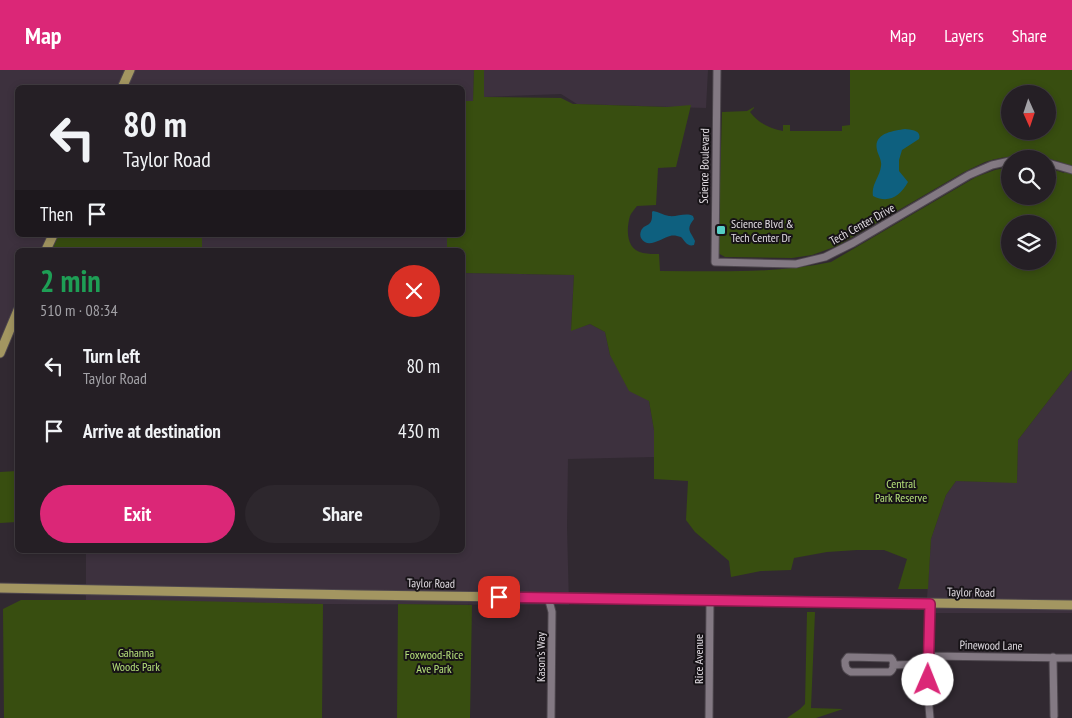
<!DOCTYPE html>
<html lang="en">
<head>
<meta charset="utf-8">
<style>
  :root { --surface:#251f25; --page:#2d272d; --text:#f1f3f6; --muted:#a3a2a7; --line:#423d42; --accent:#db2777 }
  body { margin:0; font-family:"PT Sans Narrow",sans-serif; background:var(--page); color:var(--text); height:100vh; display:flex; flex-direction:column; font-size:19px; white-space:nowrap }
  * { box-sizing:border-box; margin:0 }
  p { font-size:16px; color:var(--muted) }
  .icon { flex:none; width:28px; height:28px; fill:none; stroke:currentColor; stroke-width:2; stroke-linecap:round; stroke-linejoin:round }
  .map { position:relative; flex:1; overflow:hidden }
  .drawer { position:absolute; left:15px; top:178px; width:450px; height:305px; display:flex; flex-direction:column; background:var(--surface); border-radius:8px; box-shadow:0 2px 8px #0003,0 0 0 1px var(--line) }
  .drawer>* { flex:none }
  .guide { position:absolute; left:15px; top:15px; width:450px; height:152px; border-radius:8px; box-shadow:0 2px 8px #0003,0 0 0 1px var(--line); background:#251f25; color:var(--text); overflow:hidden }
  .needle { width:32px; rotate:177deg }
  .buttons { position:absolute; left:1001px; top:15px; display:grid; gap:10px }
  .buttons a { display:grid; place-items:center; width:55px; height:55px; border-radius:50%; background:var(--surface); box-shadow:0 2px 8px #0003,0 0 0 1px var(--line); font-size:25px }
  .pin { position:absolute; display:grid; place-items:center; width:42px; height:42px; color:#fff; margin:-21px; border-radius:10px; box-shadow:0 2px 8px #0006 }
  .me { position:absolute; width:55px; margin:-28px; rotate:1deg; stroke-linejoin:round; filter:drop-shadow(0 0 4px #0008) }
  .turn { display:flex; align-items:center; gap:18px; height:105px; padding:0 25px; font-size:22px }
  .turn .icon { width:65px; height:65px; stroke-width:2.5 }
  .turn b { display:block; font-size:35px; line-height:42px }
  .then { display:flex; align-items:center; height:48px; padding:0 25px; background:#0003; gap:10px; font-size:19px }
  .round { display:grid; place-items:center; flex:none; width:52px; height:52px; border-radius:26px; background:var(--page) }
  .overview { display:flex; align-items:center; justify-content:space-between; height:85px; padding:0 25px }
  h1 { font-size:30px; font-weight:700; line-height:38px; color:#1e9e55 }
  .primary-button { display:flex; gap:10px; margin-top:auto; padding:10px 25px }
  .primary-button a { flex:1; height:58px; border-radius:30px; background:var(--accent); color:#fff; font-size:20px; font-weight:700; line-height:58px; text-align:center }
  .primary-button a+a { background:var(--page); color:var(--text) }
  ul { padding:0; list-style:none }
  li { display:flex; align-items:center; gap:15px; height:65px; padding:0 25px }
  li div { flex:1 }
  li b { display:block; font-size:19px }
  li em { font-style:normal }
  header { display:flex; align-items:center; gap:30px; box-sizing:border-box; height:70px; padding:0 25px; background:var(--accent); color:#fff }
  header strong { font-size:24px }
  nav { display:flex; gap:28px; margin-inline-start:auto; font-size:18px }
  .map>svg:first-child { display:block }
  .built { fill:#3d313e }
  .green { fill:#384e10; fill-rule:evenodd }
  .water { fill:#0e607f }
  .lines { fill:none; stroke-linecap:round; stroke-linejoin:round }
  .minor-casing { stroke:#4d464d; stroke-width:9 }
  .major-casing { stroke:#4d464d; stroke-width:11 }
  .minor { stroke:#837983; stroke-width:7 }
  .major { stroke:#a39661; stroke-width:9 }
  .route-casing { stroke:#8e194d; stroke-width:12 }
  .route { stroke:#db2777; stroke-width:9 }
  .poi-dot { fill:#55cec5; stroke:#171317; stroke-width:2 }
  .labels { text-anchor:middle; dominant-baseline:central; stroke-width:4; stroke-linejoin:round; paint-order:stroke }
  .street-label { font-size:12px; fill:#e0dbe1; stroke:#171317 }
  .poi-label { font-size:12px; fill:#e0dbe1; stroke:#171317; text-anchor:start }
  .park-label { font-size:12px; fill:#b5e07a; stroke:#171317 }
</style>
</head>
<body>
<header>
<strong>Map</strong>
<nav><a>Map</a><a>Layers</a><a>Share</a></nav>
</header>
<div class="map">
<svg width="1072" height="648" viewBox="0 0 1072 648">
  <rect width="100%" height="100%" fill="#312931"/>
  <path class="built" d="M0,0H474L473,31H463L462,18H18V165H49L42,180H18L17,231L5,258L0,273Z
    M484,0H708L706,38L577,34L561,24L484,27Z
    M202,165H447V180L202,179Z
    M463,203L574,205L571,260L590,254L605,262L610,285L649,331L654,360V387L568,389L567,457L569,535L323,534L86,530V480H462Z
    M1072,300V543H926L931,469L946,425L956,411L1017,412L1018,370Z"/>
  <path class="green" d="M474,0H484V27L561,28L573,34H577L667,37L691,35L676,97L658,98L656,135L637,136C634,140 631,143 630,146C626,160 626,180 643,183C648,184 654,184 659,184L660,201C717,201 775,204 831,192L976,107L995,100L1010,97V126H1048V98L1064,103L1069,95C1041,84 1014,83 985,92C978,95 971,99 964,102L837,176L812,185L792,188L725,187L718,183L722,42L747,41L754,37V38L750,42C758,53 769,58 783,61V55H790V61H842V56L850,55V0H1072V300L1018,370L1017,413L956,411L946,425L931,469L928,519H898L907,489L884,480H857L827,482L794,488L791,500L761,501L731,507L729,491L695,462L686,450L688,411L654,409V360L649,331L629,321L610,285L605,262L590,254L571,261L574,205L463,203L462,180H447V165H462L463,31H473ZM1010,24H1048V61H1010ZM1010,154H1048V191H1010Z
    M58,165H202V179L293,180H51Z
    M17,401V452L0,453V402Z
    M21,530H151L323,534L322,648H4L3,539Z
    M398,534L472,535L470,648H397Z
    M807,542H815L811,638L843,639L816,648H787L800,639L805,634Z"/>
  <path class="water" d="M905,59C911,60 922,60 919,69L902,80L899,90V101L908,112C900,126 889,134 873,126C871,114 880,107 881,96C882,90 878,85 877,80C873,63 893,61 905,59Z
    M653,141C659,142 663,145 669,146C677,147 686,142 693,146L694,149C685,160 691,162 695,171L694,175C687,177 685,171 681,167C677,166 674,165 670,166C661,168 648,180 641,168C640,166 640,163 641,161C645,152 653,159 652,142Z"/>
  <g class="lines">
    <g class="minor-casing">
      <path id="minor" d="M717,0L715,192L796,194L825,187L853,173L969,105L992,95L1010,91
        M1048,93L1072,100
        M548,527L552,542L551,648
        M929,586L1072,588
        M848,587L891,588C895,592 894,599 890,602H851C846,600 845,597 845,591Z
        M1053,587L1054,646
        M893,595L929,594
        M709,648L710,530
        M930,648L928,625L930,534"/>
    </g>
    <g class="major-casing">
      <path id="major" d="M122,18L130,0
        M46,180L53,165
        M0,283L18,240
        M0,518L359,525L1072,535"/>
    </g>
    <use href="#minor" class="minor"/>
    <use href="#major" class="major"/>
  </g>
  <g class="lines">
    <g class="route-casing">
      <path id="route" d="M499,527L930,534L928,610"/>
    </g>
    <use href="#route" class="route"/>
  </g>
  <rect class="poi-dot" x="716" y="155" width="10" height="10" rx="2.5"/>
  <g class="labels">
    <g class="street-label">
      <text transform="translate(704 96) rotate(-89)">Science Boulevard</text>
      <text transform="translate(862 154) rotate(-29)">Tech Center Drive</text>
      <text transform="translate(431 513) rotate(1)">Taylor Road</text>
      <text transform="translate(971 522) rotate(1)">Taylor Road</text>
      <text transform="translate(991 575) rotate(1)">Pinewood Lane</text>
      <text transform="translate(540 587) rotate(-90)">Kason's Way</text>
      <text transform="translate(698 589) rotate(-90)">Rice Avenue</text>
    </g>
    <g class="poi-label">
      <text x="731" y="153">Science Blvd &amp;<tspan x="731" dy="14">Tech Center Dr</tspan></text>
    </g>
    <g class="park-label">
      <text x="901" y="413">Central<tspan x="901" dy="14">Park Reserve</tspan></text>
      <text x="136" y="582">Gahanna<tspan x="136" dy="14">Woods Park</tspan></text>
      <text x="434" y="584">Foxwood-Rice<tspan x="434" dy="14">Ave Park</tspan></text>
    </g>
  </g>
</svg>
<div class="buttons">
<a><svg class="needle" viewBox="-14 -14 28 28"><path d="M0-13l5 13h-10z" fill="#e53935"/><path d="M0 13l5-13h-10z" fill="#a3a2a7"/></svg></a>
<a><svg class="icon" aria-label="search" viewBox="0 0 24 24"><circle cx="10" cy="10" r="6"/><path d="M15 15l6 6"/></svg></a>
<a><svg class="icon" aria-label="layers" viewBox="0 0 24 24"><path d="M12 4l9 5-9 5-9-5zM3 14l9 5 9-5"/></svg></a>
</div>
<div class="pin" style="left:499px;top:527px;background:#d93025"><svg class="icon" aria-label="arrive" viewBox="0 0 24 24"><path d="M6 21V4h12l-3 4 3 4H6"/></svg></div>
<svg class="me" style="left:928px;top:610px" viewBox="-20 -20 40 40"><circle r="19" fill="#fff"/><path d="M0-13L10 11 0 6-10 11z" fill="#db2777"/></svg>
<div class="guide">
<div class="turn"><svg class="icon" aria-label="left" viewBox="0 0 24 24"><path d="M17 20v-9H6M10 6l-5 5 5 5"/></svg><div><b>80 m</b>Taylor Road</div></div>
<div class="then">Then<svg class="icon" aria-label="arrive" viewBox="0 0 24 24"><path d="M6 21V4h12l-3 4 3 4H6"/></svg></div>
</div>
<section class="drawer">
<div class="overview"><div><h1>2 min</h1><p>510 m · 08:34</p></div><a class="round" style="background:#d93025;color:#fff"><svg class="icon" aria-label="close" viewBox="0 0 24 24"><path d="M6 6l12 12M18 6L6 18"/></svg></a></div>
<ul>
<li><svg class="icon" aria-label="left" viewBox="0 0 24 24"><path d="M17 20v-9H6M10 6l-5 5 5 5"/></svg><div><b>Turn left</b><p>Taylor Road</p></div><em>80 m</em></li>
<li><svg class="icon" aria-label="arrive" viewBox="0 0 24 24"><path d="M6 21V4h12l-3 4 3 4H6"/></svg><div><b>Arrive at destination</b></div><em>430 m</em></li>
</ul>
<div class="primary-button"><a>Exit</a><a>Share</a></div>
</section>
</div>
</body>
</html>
